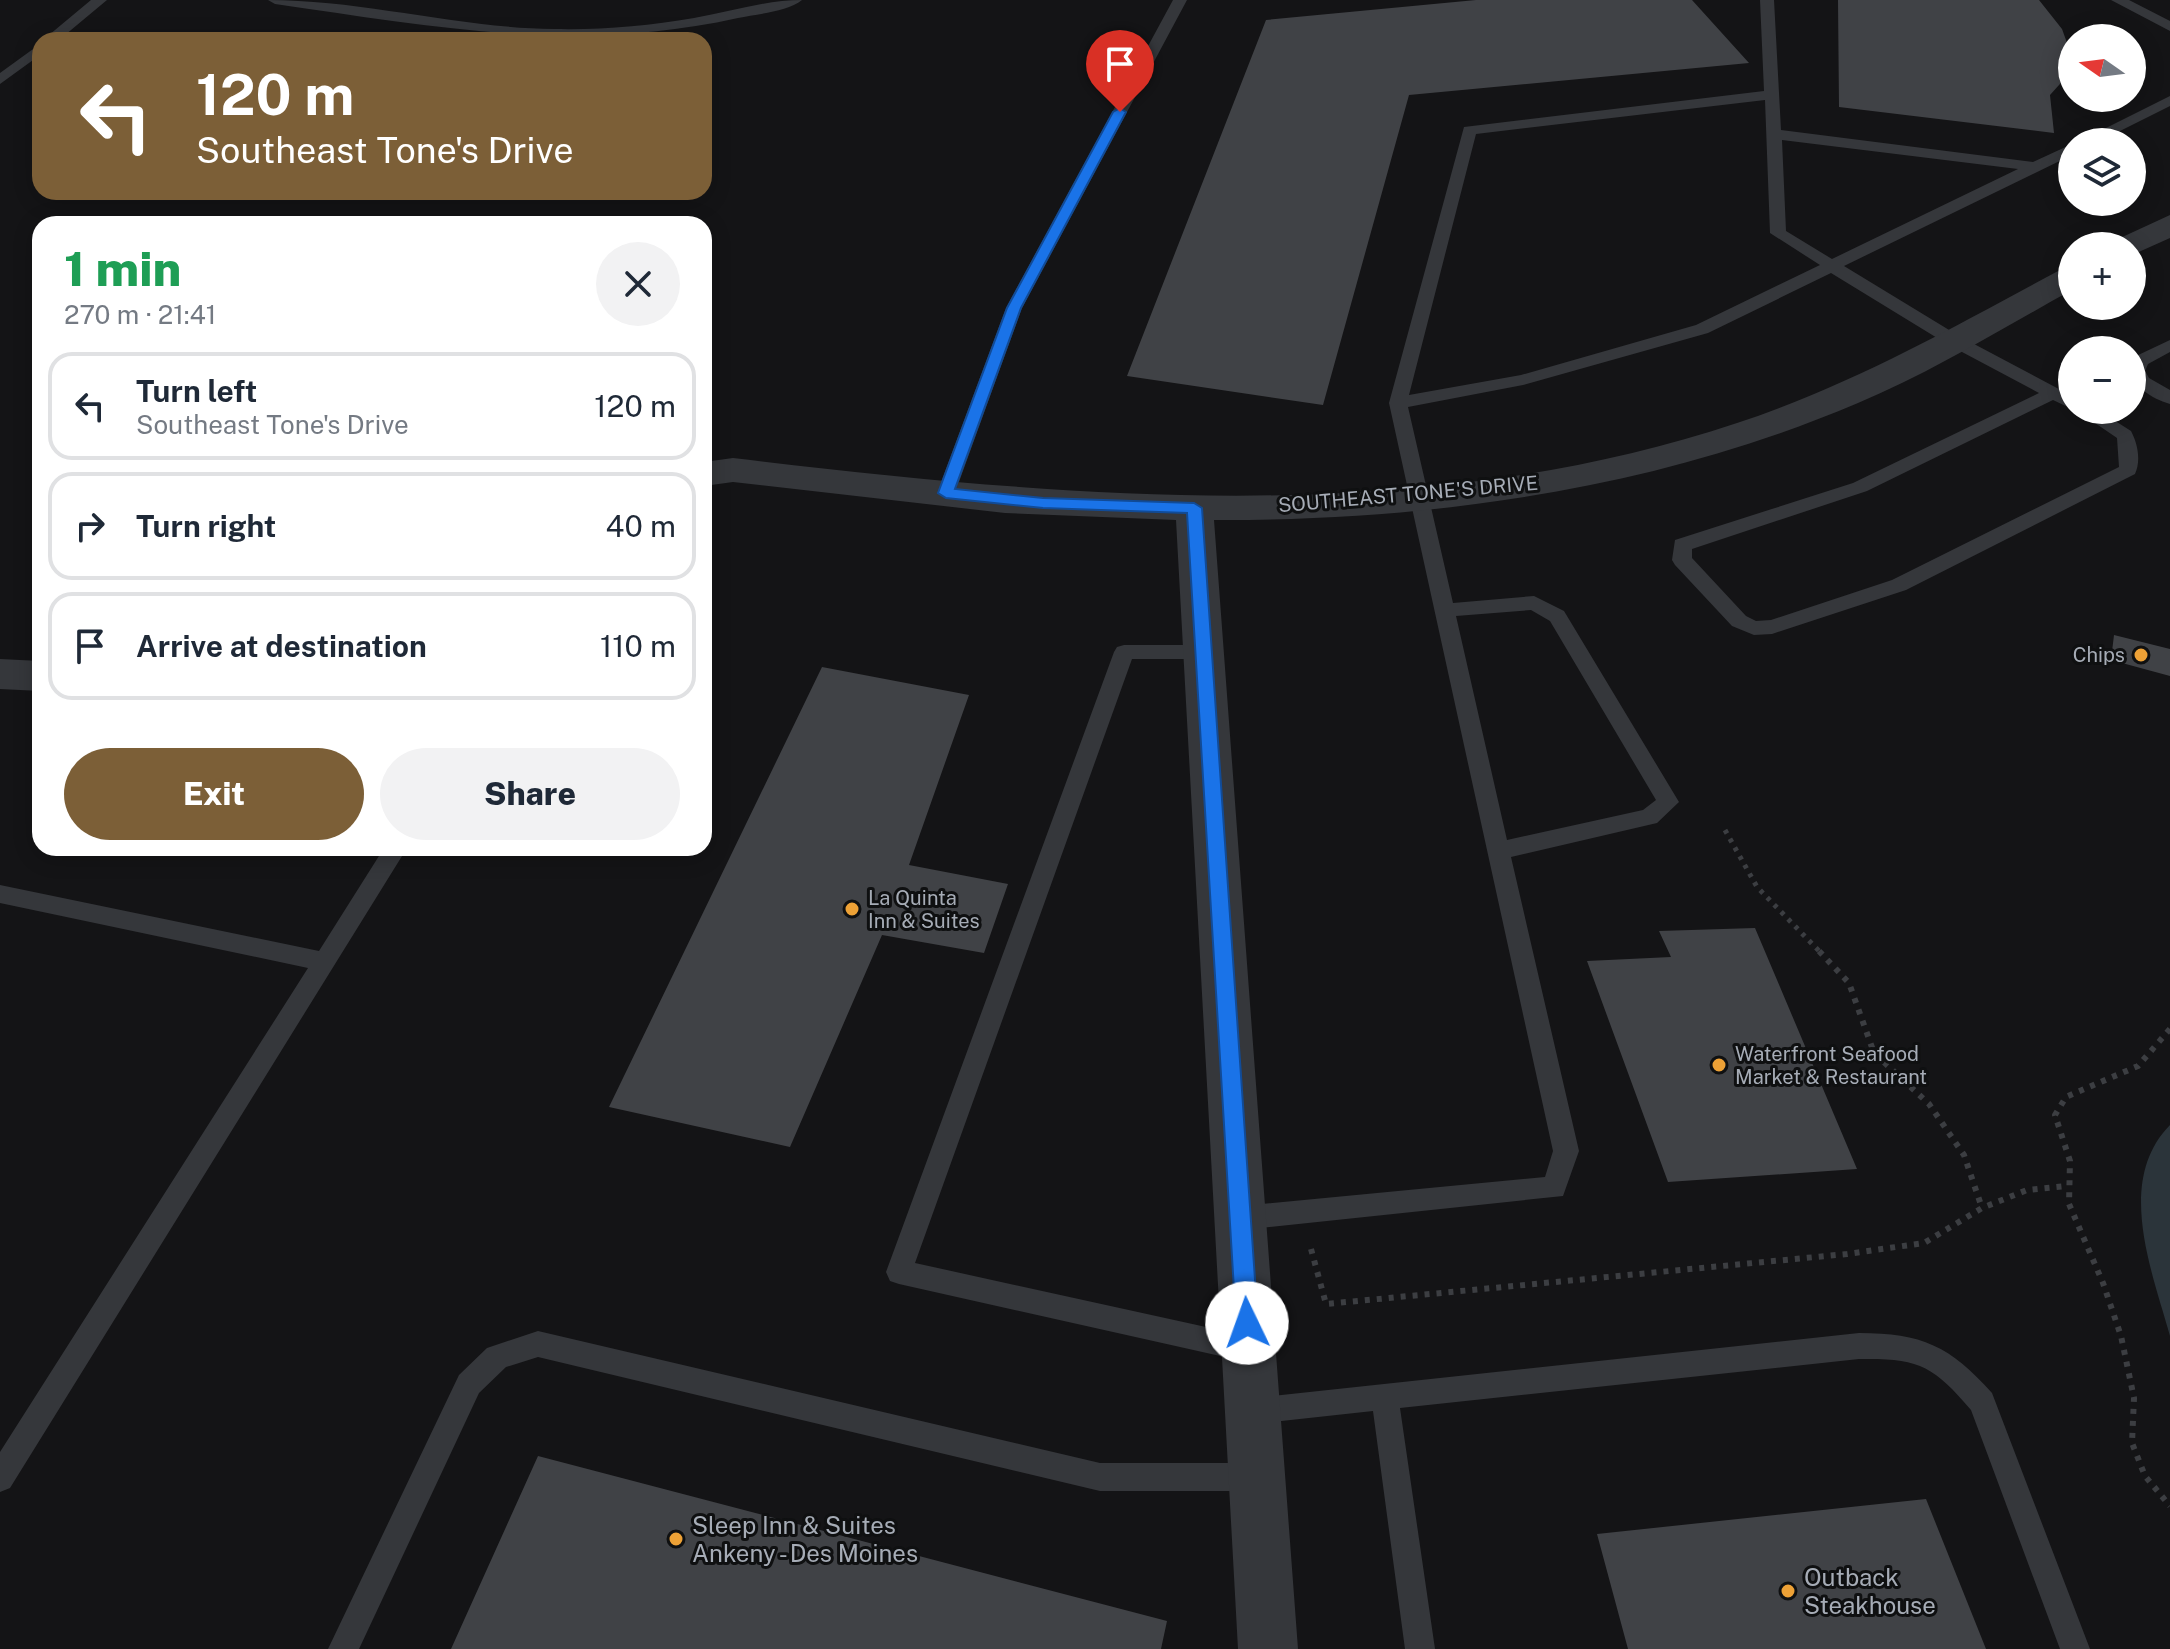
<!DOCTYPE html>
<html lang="en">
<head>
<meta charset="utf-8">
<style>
  :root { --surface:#fff; --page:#f2f2f3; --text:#1f2937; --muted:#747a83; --line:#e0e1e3; --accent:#7c5f37 }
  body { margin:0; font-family:"Public Sans",sans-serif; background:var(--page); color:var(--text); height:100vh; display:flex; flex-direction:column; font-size:30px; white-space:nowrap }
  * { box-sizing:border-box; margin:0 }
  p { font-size:26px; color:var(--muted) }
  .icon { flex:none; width:44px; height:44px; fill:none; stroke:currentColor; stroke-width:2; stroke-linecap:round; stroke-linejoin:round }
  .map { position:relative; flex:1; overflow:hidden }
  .details { position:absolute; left:32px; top:216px; width:680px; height:640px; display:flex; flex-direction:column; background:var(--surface); border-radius:24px; box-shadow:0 4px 20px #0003 }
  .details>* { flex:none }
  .top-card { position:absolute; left:32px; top:32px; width:680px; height:168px; border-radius:24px; box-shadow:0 4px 20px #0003; background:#7c5f37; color:#fff; overflow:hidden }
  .needle { width:52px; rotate:284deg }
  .fabs { position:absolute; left:2058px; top:24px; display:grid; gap:16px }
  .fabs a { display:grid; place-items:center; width:88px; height:88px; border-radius:50%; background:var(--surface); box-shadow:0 4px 20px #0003; font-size:40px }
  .pin { position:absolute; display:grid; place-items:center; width:68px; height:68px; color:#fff; margin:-82px -34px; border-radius:50% 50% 50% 0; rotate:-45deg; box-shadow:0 0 8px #0007 }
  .pin .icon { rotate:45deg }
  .me { position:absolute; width:88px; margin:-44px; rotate:357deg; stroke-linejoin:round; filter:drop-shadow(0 0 6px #0008) }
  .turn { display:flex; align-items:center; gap:28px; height:168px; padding:0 32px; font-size:36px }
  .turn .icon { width:104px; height:104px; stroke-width:2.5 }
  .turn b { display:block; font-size:56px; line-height:68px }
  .round { display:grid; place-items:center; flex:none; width:84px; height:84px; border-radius:42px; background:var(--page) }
  .overview { display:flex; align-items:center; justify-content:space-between; height:136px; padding:0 32px }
  h1 { font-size:48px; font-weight:800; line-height:60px; color:#1e9e55 }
  .primary-button { display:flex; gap:16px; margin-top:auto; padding:16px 32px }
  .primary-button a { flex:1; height:92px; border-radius:48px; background:var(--accent); color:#fff; font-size:32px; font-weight:800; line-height:92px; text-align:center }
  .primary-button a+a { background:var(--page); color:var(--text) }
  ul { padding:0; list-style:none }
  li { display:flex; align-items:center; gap:24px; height:108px; margin:0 16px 12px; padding:0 16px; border:4px solid var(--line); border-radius:24px }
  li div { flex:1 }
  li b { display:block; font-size:30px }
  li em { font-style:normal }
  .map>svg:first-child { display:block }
  .water { fill:#2b343a }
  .building { fill:#404246 }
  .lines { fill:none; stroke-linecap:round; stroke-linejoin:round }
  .path-far1 { stroke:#3c3e42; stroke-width:5; stroke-dasharray:4 6; stroke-linecap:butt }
  .path { stroke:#3c3e42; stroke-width:6; stroke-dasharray:5 7; stroke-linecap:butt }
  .service { fill:#35373b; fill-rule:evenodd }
  .minor { fill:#35373b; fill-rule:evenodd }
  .route { fill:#1a73e8; stroke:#114b97; stroke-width:2 }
  .poi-dot { fill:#eda136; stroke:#0f1011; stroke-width:3 }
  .labels { text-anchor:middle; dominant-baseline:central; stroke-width:6; stroke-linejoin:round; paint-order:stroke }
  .street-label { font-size:20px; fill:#a6acb6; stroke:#0f1011 }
  .poi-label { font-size:20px; fill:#a6acb6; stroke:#0f1011; text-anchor:start }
  .near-poi-label { font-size:24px; fill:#a6acb6; stroke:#0f1011; text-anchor:start }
</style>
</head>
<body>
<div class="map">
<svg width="2170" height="1649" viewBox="0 0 2170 1649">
  <rect width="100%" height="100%" fill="#141416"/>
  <path class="water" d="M2170,1125V1336C2152,1271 2115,1181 2170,1125Z"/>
  <path class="building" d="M1476,0H1692L1749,63L1409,95L1323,405L1127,376L1266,20Z
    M1838,0H2039L2062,29L2070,51L2068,75L2050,95L2054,133L1839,107Z
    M2114,635L2170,649V676L2111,660Z
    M822,667L969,695L909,865L1008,884L984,953L882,935L790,1147L609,1107Z
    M1755,928L1857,1169L1668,1182L1587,961L1671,957L1659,931Z
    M538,1456L1167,1621L1161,1649H451Z
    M1926,1499L1986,1649H1628L1597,1534Z"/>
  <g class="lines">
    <path class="path-far1" d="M1725,830L1757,887L1821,953"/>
    <path class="path" d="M1819,951L1849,983L1874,1053L1929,1104L1964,1155L1982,1208
      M2170,1029L2138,1066L2066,1097L2055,1115L2070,1161L2069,1204L2103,1283L2121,1336L2134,1398L2132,1443L2145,1476L2170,1506
      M1311,1249L1326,1304L1847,1254L1924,1243L1982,1208L2027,1190L2067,1186"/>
    <path class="service" d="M91,0H107L59,40H43Z
      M268,0C364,0 458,28 554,29C601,30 648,26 694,18C730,12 765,0 802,0C787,12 757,14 738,18C576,54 436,27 275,4Z
      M1173,0H1187L1022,308L955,493L953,497H939L937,493L1006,308Z
      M1760,0H1774L1781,130L2033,162L2072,144V155L1844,266L1959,336L2072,396V409L2053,400L1867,491L1692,549V558L1746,616L1756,621L1771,620L1892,580L2119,467L2117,438L2076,410H2098L2131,431C2138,444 2141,461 2135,474L1906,590L1772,634L1754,635L1732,626L1675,565L1672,560L1675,540L1853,483L2039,393L1947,344L1831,273L1708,333L1523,385L1408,407L1453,603L1534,596L1564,611L1679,802L1657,823L1511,857L1579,1151L1563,1196L1241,1230L1232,1226L1228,1218L1232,1210L1241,1206L1545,1177L1553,1151L1389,403L1464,127L1764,91ZM1765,100L1770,233L1820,265L1696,325L1521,375L1409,395L1476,134ZM1782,140L2018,169L1832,259L1786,231ZM1531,610L1550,621L1656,800L1643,810L1507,840L1456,616Z
      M2111,0H2129L2170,21V31Z
      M40,44V55L0,84V73Z
      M2170,96V106L2098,142H2078Z
      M2170,340V352L2148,364L2145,371L2149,378L2170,390V404C2147,397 2126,382 2134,357Z
      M1124,645H1204L1211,647L1214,652L1211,657L1204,659H1132L915,1263L1247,1336L1257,1340L1261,1349L1257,1358L1247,1362L899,1284L890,1281L886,1272L1114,652L1117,647Z
      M384,848H407L10,1488L0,1492V1452L308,968L0,903V885L319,951Z
      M538,1331L1100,1463H1257L1267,1467L1271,1477L1267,1487L1257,1491H1100L538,1357L506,1367L479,1393L359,1649H328L459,1375L487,1348Z
      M1859,1333C1922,1333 1950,1346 1992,1393L2090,1649H2060L1971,1410C1933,1365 1918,1358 1859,1359L1400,1408L1435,1649H1405L1373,1411L1253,1424L1243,1421L1239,1411L1243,1401L1253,1398Z"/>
    <path class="minor" d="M2170,215V238L2132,255V246H2114L2118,239Z
      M2072,267V290C2001,329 1932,372 1858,403C1656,489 1432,521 1214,520L1298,1649H1238L1176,520L1005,513L733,482L704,486V462L733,458C1064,497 1414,531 1737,423C1852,385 1954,327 2060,270Z
      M0,659L40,661V691L0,689Z"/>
  </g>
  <path class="route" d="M1120,108L1126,112L1021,308L955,489L1043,498L1194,503L1202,508L1258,1323L1255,1330L1247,1333L1239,1330L1236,1323L1187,513L1043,508L946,498L938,493L1007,308L1113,112Z"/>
  <g class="poi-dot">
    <circle cx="2141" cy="655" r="8"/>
    <circle cx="852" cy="909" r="8"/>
    <circle cx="1719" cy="1065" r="8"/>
    <circle cx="676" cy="1539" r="8"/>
    <circle cx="1788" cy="1591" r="8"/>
  </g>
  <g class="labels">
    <g class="street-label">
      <text transform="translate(1408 494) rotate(-5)">SOUTHEAST TONE'S DRIVE</text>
    </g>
    <g class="poi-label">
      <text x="2125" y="655" text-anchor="end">Chips</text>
      <text x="868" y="898">La Quinta<tspan x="868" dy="23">Inn &amp; Suites</tspan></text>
      <text x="1735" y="1054">Waterfront Seafood<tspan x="1735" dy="23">Market &amp; Restaurant</tspan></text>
    </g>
    <g class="near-poi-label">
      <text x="692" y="1525">Sleep Inn &amp; Suites<tspan x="692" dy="28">Ankeny - Des Moines</tspan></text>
      <text x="1804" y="1577">Outback<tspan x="1804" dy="28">Steakhouse</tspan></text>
    </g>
  </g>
</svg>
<div class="fabs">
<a><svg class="needle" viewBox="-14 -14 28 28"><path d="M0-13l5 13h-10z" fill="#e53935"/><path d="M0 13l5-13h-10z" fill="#747a83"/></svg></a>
<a><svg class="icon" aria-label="layers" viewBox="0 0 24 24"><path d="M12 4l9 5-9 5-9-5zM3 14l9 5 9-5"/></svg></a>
<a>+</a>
<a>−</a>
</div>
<div class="pin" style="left:1120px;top:112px;background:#d93025"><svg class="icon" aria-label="arrive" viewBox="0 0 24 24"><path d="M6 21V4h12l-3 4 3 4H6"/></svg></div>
<svg class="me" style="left:1247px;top:1323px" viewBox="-20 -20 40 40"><circle r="19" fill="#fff"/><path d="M0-13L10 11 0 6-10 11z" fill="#1a73e8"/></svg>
<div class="top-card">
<div class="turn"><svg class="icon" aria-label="left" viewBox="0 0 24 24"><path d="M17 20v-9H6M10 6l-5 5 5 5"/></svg><div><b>120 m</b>Southeast Tone's Drive</div></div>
</div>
<section class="details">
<div class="overview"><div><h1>1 min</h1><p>270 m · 21:41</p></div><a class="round"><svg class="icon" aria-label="close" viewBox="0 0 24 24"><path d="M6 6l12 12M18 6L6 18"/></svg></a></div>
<ul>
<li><svg class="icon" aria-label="left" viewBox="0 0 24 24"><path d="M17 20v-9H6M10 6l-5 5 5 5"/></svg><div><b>Turn left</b><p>Southeast Tone's Drive</p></div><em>120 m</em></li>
<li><svg class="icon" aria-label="right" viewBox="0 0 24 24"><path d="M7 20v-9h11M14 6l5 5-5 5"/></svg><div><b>Turn right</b></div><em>40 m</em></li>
<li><svg class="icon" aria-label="arrive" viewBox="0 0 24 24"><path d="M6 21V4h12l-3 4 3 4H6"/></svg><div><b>Arrive at destination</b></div><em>110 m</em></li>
</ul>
<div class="primary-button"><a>Exit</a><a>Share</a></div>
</section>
</div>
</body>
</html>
